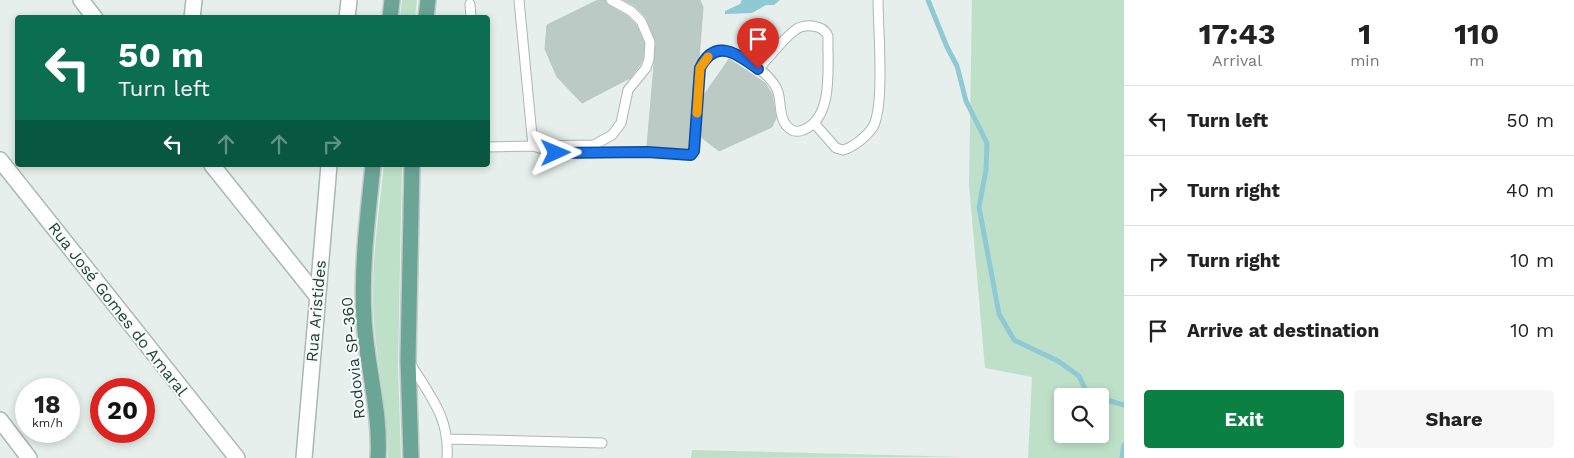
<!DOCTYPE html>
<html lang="en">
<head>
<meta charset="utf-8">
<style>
  :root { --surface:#fff; --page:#f6f6f6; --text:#222; --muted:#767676; --line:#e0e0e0; --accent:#0b8043 }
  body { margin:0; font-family:"Work Sans",sans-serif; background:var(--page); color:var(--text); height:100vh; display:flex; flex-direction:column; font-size:19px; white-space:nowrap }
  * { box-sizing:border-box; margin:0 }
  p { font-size:16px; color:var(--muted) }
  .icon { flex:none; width:28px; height:28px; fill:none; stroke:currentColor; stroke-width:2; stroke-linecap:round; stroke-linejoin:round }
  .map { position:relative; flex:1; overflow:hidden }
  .details { display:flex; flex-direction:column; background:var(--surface); width:450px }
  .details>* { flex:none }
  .hud { position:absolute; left:15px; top:15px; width:475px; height:152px; border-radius:5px; box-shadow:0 2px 8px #0003; background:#0b6e4f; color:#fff; overflow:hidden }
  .controls { position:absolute; left:1054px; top:388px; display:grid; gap:10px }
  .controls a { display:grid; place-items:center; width:55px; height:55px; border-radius:5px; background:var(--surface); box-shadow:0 2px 8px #0003; font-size:25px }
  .speed { position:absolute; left:15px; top:378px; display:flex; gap:10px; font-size:25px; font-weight:700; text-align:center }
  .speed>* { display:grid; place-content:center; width:65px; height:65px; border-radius:50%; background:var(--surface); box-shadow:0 2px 8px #0003; line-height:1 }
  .speed small { font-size:12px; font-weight:400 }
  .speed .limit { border:8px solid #d22; background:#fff; color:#111 }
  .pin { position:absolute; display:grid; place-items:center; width:42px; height:42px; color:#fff; margin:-51px -21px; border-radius:50% 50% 50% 0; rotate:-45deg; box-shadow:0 0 5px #0007 }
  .pin .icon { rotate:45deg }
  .me { position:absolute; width:55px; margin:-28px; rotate:89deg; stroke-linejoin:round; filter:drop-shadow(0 0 4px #0008) }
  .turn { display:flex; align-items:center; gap:18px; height:105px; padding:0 20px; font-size:22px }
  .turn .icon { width:65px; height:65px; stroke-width:2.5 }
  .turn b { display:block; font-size:35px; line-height:42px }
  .lanes { display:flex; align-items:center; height:48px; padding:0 20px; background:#0003; justify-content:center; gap:25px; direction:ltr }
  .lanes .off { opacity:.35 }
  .eta { display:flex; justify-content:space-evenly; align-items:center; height:85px; text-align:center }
  .eta b { font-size:30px; font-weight:700; line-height:35px }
  .cta { display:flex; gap:10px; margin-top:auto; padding:10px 20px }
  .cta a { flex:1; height:58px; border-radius:5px; background:var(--accent); color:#fff; font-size:20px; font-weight:700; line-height:58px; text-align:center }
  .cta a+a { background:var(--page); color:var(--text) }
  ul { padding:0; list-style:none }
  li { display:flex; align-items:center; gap:15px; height:70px; padding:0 20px; border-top:1px solid var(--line) }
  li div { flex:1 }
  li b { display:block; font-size:19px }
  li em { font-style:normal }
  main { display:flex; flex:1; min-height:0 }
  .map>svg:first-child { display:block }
  .green { fill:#bfe0c8; fill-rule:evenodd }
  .water { fill:#8ec9d4 }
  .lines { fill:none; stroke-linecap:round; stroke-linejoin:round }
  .stream { stroke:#8ec9d4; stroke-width:5 }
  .building { fill:#bbcac4; stroke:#b8c9c2 }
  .lane-casing { stroke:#a8b8b2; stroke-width:11 }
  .street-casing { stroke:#a8b8b2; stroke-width:18 }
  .primary-casing { stroke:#c2cac8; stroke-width:18 }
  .lane { stroke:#fff; stroke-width:9 }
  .street { stroke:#fff; stroke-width:15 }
  .primary { stroke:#6aa596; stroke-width:15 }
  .route-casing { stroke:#114b97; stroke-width:12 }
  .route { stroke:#1a73e8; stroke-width:9 }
  .slow { stroke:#f59e0b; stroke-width:9 }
  .labels { text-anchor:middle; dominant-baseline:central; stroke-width:4; stroke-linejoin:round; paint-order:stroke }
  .street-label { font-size:16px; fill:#24423a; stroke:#f7fbf9 }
</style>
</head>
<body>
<main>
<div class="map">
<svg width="1124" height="458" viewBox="0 0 1124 458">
  <rect width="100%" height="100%" fill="#e6efeb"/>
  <path class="green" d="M402,0H417L415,17H400Z
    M972,0H1124V458H1028L1032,377L985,368L969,184ZM1062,396H1100V434H1062Z
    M384,165H402L398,367L401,458H388C388,415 379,375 375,333C369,277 378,220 384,165Z
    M692,450L966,457L691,458Z"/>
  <path class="water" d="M742,0H780L774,5H766L752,13L725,14V11L740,4Z"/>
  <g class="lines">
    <path class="stream" d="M928,0L947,47L957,66L966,101L987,143L986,170L979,207L999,314L1014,340L1058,361L1079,376L1087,393L1095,396
      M1100,398L1124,405
      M1122,458L1124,445"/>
  </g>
  <path class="building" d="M598,0H605L608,5L627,16L636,25L644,43L643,58L640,65L630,78L582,103L557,77L545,49L547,25Z
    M624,0H700L703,7L699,59L694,68L688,149L647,146L656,42L646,17L635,6Z
    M729,59L765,83L772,94L776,118L772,127L719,151L701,137L704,95Z"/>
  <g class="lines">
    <g class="lane-casing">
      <path id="lane" d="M519,0L533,146
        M470,4L471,18
        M814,123L836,148L843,150C854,147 867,136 873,127C885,105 878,28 878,0
        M533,146L556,153L647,152L691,155L694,151L700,68L709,56L721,50C738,51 773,75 778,92C781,102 779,116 786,125C791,131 796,133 803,130C835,118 827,64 828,36C823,24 803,23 794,31C781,41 770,57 758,69
        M488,147L594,145L612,135L621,123L628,90L646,68L649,59L650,42L641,21L631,11L611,0
        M410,363C430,396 450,418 447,458
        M448,439L602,443"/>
    </g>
    <g class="street-casing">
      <path id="street" d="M81,0L95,18
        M192,18L194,0
        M347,18L349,0
        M0,160L237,458
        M212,165L317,296
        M0,420L29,458
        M304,458L329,165"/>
    </g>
    <g class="primary-casing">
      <path id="primary" d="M390,18L392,0
        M426,18L428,0
        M373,165C368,215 361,267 364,318C366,365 381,410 378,458
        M411,458L408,360L412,165"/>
    </g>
    <use href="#lane" class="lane"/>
    <use href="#street" class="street"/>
    <use href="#primary" class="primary"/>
  </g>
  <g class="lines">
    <g class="route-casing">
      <path id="route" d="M556,153L647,152L691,155L694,151L700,68C715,37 738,54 758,69"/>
    </g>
    <use href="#route" class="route"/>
    <path class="slow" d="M697,113L700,68L708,57"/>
  </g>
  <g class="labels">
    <g class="street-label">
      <text transform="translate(118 309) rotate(52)">Rua José Gomes do Amaral</text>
      <text transform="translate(316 311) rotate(-85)">Rua Aristides</text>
      <text transform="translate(353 358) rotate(-96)">Rodovia SP-360</text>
    </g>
  </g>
</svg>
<div class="controls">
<a><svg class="icon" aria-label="search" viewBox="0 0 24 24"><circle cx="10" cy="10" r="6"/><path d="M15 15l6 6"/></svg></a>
</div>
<div class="speed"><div>18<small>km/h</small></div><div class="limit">20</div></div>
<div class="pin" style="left:758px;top:69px;background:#d93025"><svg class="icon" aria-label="arrive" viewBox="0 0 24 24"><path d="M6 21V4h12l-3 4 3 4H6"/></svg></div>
<svg class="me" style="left:556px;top:153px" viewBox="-20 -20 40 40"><path d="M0-17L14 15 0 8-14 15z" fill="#1a73e8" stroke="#fff" stroke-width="4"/></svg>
<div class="hud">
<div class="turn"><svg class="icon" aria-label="left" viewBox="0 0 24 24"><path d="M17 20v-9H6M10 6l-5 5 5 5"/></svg><div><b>50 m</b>Turn left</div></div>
<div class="lanes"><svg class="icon" aria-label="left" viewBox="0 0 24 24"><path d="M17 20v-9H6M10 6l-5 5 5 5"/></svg><svg class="icon off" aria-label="ahead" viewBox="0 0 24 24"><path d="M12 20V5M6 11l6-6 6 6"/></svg><svg class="icon off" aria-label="ahead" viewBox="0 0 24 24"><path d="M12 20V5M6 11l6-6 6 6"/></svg><svg class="icon off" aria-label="right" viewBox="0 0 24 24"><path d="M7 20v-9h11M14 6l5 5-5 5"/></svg></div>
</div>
</div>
<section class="details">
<div class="eta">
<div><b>17:43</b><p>Arrival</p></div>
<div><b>1</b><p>min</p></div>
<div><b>110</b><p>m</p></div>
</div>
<ul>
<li><svg class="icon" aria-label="left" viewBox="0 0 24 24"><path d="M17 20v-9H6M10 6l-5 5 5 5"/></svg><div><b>Turn left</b></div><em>50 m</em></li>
<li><svg class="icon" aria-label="right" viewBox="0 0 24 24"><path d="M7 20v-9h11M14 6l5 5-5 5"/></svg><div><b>Turn right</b></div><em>40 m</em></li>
<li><svg class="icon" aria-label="right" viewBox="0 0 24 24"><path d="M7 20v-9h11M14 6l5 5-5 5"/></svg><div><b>Turn right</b></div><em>10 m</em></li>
<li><svg class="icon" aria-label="arrive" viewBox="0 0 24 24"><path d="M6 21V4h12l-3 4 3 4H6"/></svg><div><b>Arrive at destination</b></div><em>10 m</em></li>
</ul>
<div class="cta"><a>Exit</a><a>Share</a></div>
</section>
</main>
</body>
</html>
